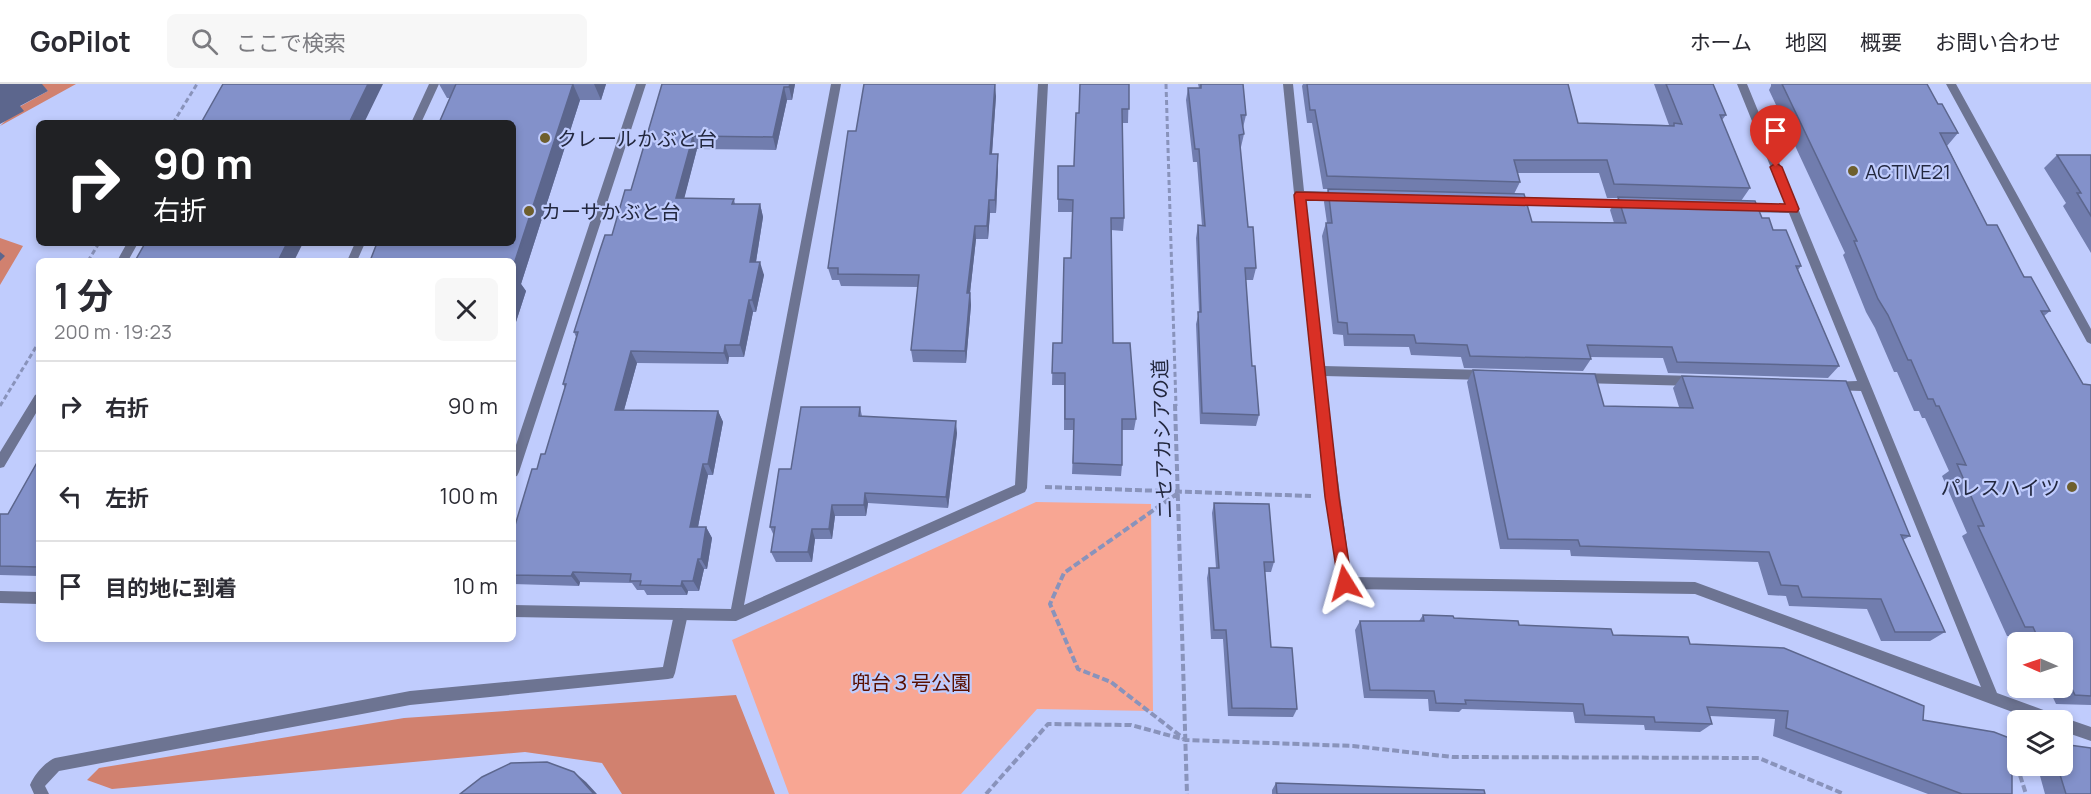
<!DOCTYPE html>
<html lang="ja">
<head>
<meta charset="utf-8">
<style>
  :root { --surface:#fff; --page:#f7f7f7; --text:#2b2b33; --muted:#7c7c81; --line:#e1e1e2 }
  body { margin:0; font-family:Manrope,"Noto Sans JP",sans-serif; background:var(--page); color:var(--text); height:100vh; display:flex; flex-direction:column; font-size:22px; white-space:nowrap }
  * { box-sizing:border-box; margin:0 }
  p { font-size:20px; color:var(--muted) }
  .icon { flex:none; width:33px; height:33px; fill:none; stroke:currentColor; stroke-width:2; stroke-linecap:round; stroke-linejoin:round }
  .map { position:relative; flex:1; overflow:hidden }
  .details { position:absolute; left:36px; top:174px; width:480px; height:384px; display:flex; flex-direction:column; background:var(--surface); border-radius:9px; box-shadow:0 3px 9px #0003 }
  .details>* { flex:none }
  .top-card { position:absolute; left:36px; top:36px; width:480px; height:126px; border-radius:9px; box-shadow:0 3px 9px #0003; background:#202124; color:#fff; overflow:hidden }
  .needle { width:39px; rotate:272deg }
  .tools { position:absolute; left:2007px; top:548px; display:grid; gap:12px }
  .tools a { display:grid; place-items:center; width:66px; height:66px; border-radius:9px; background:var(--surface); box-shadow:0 3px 9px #0003; font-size:30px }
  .pin { position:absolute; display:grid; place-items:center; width:51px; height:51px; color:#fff; margin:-62px -26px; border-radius:50% 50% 50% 0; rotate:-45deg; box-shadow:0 0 6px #0007 }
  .pin .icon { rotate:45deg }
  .me { position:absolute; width:66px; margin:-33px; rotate:352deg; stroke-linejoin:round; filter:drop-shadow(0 0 4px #0008) }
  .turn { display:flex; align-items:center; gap:21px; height:126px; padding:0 18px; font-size:27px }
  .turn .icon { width:78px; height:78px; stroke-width:2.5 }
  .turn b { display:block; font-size:42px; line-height:51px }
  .round { display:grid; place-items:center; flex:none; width:63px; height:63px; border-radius:9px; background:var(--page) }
  .headline { display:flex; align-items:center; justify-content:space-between; height:102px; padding:0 18px }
  h1 { font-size:36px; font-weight:700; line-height:45px }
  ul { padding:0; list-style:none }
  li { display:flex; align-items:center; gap:18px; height:90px; padding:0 18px; border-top:2px solid var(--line) }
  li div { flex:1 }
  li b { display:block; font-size:22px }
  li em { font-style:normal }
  header { display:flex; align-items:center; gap:36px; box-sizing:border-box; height:84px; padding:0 30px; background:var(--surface); border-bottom:2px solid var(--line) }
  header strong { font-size:28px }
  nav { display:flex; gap:33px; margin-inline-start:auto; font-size:21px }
  .search { width:420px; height:54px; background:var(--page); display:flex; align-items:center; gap:15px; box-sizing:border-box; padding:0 21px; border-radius:9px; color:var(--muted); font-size:22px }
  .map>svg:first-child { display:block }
  .green { fill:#f8a693 }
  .forest { fill:#d1816f }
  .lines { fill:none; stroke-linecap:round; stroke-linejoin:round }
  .path-far1 { stroke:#8993bb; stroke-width:3; stroke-dasharray:5 3; stroke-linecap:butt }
  .path { stroke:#8993bb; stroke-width:4; stroke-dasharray:7 3; stroke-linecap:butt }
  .lane { fill:#6d7492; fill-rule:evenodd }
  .street { fill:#6d7492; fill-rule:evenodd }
  .wall { fill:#717dae; fill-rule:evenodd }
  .shaded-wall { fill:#5c668d }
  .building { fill:#8391ca; stroke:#5c668d; stroke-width:1.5 }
  .route { fill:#d93025; stroke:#8d1f18; stroke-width:1.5 }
  .poi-dot { fill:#6e5f2d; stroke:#c0ccfd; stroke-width:2 }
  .labels { text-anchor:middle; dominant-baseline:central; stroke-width:4.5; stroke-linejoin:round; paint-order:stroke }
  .poi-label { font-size:20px; fill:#23283f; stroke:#c0ccfd; text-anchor:start }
  .street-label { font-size:20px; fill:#23283f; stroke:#c0ccfd }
  .park-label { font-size:20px; fill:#580f01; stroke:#c0ccfd }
</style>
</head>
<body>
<header>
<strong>GoPilot</strong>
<div class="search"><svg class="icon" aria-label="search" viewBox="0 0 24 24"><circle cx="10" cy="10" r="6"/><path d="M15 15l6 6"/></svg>ここで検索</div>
<nav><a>ホーム</a><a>地図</a><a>概要</a><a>お問い合わせ</a></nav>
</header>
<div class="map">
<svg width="2091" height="710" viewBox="0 0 2091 710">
  <rect width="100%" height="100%" fill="#c0ccfd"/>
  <path class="green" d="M1036,418L1151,420L1153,627L1037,625L961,710H789L732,556Z"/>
  <path class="forest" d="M41,0H76L0,42L19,23L48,7Z
    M0,154L23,162L0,201Z
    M736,611L775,710H622L602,679L525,668L112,705L87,696L99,684L404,634Z"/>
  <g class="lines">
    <path class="path-far1" d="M1166,0L1176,322
      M173,39L197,0
      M88,177L99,159
      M0,322L39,258"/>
    <path class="path" d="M1175,320L1187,710
      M1045,403L1311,412
      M1178,409L1064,489L1050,520L1078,585L1111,598L1183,654
      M2011,663L2026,710
      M986,710L1048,640L1131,641L1186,656L1353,662L1453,673L1759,674L1844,710"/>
    <path class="lane" d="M681,524L686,526L688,530L675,589L673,594L668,595L410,621L59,687L45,702L49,710H34L30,701C34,691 45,678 55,674L410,607L663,583L674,530L676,526Z"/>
    <path class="street" d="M429,0H439L421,39H411Z
      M636,0H646L519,388L517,392L513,393V370Z
      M831,0H841L744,521L1015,401L1038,0H1048L1027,404L1025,408L736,537L513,533V521L731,525Z
      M1283,0H1293L1304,107L1341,108L1346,112L1341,116L1305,115L1323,282L1485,286L1489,288L1491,291L1489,294L1485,296L1324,292L1351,493L1695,498L1981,603L1861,307L1832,306L1828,304L1826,301L1828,298L1857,297L1789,129L1742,128L1737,124L1742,120L1786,121L1737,0H1747L1997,609L2057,631L2058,635L2062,633L2091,643V657L2062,647V636H2034L1695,510L1345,505L1340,503L1312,287Z
      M1946,0H1956L2091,245V260L2087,258Z
      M1511,113L1629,116L1634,120L1629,124L1511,121L1506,117Z
      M127,159H138L128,177H117Z
      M355,159H365L357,177H347Z
      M1580,289L1695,292L1699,294L1701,297L1699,300L1695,302L1580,299L1576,297L1574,294L1576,291Z
      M39,309V324L4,383L0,384V368L35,311Z
      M0,507L39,508V520L0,519Z"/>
  </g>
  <path class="wall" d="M439,0H606L601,16H580L521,200L526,207L515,241H513V159L450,14H447Z
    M662,0H795L792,16H787L776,66L697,65L684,114L734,115L735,120H760L763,133L756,178L764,191L756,228H753L744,273H729L728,280L637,279L624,326L718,327L723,338L713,391H708L698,443H706L712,454L707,485H704L699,507H688L687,511H647L644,506H637L632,499L580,498L579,502L513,500V448L537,385L545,370L565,304L563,300L576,253L574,248L612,151L631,106Z
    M1129,0L1128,39H1122L1124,134L1123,147L1111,146L1113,259L1136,335L1134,346H1122V381L1121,392L1072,390L1074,346H1064V301H1052L1053,259H1062L1071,174L1072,128H1058V82H1074L1079,29Z
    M1198,0H1243L1246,31L1243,44L1244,50L1241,63H1240L1248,143L1256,184L1253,196H1246L1252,282L1259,331L1256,342L1200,340L1196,240L1199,228L1196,154L1198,141L1202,142L1197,78H1193L1186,16L1188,4H1199Z
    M1303,0H1568L1578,39L1669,41L1654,0H1713L1726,31L1722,36L1750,104L1741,117L1762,134L1773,146L1801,182L1798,186L1839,282L1828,294L1668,289L1663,274L1590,273L1591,275L1583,287L1464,284L1461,273L1411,271L1409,263L1344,262L1343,251L1333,250L1322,152L1326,139H1327L1324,118L1328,105H1323L1312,39H1307L1302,2ZM1517,89H1599L1607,114H1618L1610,126L1614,139L1532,138L1514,110L1520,98Z
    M1771,0H1927L1938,20L1958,49L1947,62L1987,141L2050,227L2044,232L2083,300L2091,301V621L2056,620L2048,603H2062V558H2018L2015,552H2007L1962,452L1967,449L1942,392L1949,387L1925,334H1922L1919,327H1914L1897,288H1894L1875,244L1866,228L1843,171L1845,169L1769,6L1771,2Z
    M996,12L992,70L998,83L996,129H990L988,155H976L970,209L971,221L966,279L913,278L911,266L918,203L841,202L839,196H832L828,184L856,47Z
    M2057,71H2091V169L2063,122L2066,119L2044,84Z
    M1473,286L1604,322L1679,323L1673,304L1682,292L1910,452L1903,456L1945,548L1930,557H1881L1867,525L1789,522L1786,512L1768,511L1758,478L1571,472L1570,466L1500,465L1467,298Z
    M860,323L862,332L957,349L948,424L868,419L866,432H835L832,455H815L812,478H776L771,468L774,452L770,443L791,385Z
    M39,375V492L0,491V430H8Z
    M1214,419L1274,478L1271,488H1265L1271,563L1297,625L1293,633L1228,632L1223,555H1211L1207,494L1209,484H1216L1212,429Z
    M1423,531L1690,560L1923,636L2012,710H1928L1773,652L1775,635L1710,632L1712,640L1700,648L1645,646L1644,641L1575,639L1573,628L1462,625L1459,628L1429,627L1428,615L1364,614L1355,546L1360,537H1419Z
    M2037,681H2062L2091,710H2045Z
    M1276,699L1485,710H1272V706Z"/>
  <path class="shaded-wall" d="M0,0H42L48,7L20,22L24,27L0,40Z
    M368,0H383L364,39H349Z
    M573,0L580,16L521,200L526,207L515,241L513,237V183Z
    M594,0H606L601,16Z
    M790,0H795L792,16L789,3Z
    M995,0L996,12L991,83L990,70Z
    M784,3L787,16L776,66L773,53Z
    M693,52L697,65L681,127L676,114Z
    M998,70V83L996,129L995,116Z
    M989,116L990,129L988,155L987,142Z
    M760,120L763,133L754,190L750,178Z
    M975,142L976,155L970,209L971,221L966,279L965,267L967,209Z
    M287,159H303L294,177H278Z
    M0,168L5,172L0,177Z
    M760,178L764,191L756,228L752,216Z
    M749,216L753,228L744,273L740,261Z
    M725,261L729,273L728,280L724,269Z
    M631,267L637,279L621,337L615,326Z
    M718,327L723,338L713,391L708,380Z
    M956,337L957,349L948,424L946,413Z
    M703,380L708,391L696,453L690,443Z
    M865,409L868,419L866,432L864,421Z
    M832,421L835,432L832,455L829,445Z
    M706,443L712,454L707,485L701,475Z
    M812,445L815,455L812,478L808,468Z
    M698,475L704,485L699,507L693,497Z
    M573,488L580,498L579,502L571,492Z
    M682,497L688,507L687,511L681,502Z
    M574,688L586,698L597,710H594Z"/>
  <path class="building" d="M223,0H368L349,39H201Z
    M456,0H573L513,183V177H370L377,159H513V39H439Z
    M662,0H790L789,3H784L773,53L693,52L676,114L734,115L732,120H760L750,178H760L752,216H749L740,261H725L724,269L631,267L615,326L718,327L708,380H703L690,443H706L701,475H698L693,497H682L681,502L640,501L641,497H630L631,490L573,488L571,492L513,491V448L532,385H537L541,370H545L566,300H563L578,248H574L600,166L605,151H612L625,106H631Z
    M864,0H995L990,70H998L995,116H989L987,142H975L967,209H970L965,267L911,266L919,191L838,190V184H828L848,47H856Z
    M1080,0H1129V25H1122L1124,134H1111L1113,259H1130L1136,335H1122V381L1073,379L1074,335H1065V289H1052L1053,259H1062L1064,174H1071L1073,116L1058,115V82H1074V80L1076,29H1079Z
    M1201,0H1243L1246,31H1241L1244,50L1239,51L1248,143H1253L1256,184H1245L1252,282H1255L1259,331L1202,329L1198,228H1201L1198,141L1205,142L1199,65H1195L1188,4H1201Z
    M1307,0H1568L1578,39L1674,42V39L1682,40L1666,0H1713L1726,31H1720L1750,104L1614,100L1607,76H1514L1520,98L1327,92L1315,26H1310Z
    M1782,0H1927L1938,20H1942L1958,49H1940L1987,141H1997L2024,193H2031L2050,227H2041L2083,300L2091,301V612L2075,611L2062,584V558H2050L2049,554H2038L2033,543H2025L1978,442H1984L1957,380L1966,381L1939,322H1936L1933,315H1928L1911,276H1908L1888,231L1878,215L1854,157H1857Z
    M2057,71H2091V132L2077,109H2081Z
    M1328,105L1524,110L1532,138H1543L1626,139L1618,113L1755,117L1762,134H1769L1773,146H1786L1801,182H1796L1839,282L1677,278L1672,263L1587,261L1591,275L1470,272L1467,261L1416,259L1414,251L1348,250L1347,239L1338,238L1326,139H1332Z
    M141,159H287L278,177H135L144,161H140Z
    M513,192H517L513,204Z
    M1473,286L1595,290L1604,322L1693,324L1682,292L1846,297L1910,452L1901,451L1945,548H1895L1881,515L1802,513L1798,502L1781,501L1769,468L1580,462L1578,456L1508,455Z
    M801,323H860L859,332L956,337L946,413L865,409L864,421H832L829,445H812L808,468H771L775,443H770L779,385H791Z
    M39,375V483L0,482V430H8Z
    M1214,419L1269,420L1274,478H1264L1271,563L1292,564L1297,625L1232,624L1226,546H1214L1209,484H1219Z
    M1423,531L1453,532L1454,534L1518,537L1519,541L1611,545L1613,551L1688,553L1690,560L1784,564L1924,622L1923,636L1994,648L2012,655V710H1962L1786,644L1788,627L1707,623L1712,640L1655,638L1654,633L1585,631L1583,620L1465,616L1466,620L1436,619L1434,607L1370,606L1360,537H1424Z
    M2062,660L2091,664V710H2066L2057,681H2062Z
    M547,678L574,688L594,710H460L482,693L511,679Z
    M1276,699L1484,706L1485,710H1277Z"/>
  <path class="route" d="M1776,79L1782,83L1799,125L1797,128L1306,116L1339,413L1352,499L1350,503L1345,505L1339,503L1325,413L1294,111L1296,108L1785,120L1770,83Z"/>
  <g class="poi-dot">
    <circle cx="545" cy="54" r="6"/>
    <circle cx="1853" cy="87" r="6"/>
    <circle cx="529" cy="127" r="6"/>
    <circle cx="2072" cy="403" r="6"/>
  </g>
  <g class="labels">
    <g class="poi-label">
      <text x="557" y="54">クレールかぶと台</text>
      <text x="1865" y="87">ACTIVE21</text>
      <text x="541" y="127">カーサかぶと台</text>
      <text x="2060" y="403" text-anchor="end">パレスハイツ</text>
    </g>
    <g class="street-label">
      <text transform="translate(1162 355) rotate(-92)">ニセアカシアの道</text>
    </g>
    <g class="park-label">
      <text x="911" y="598">兜台３号公園</text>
    </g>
  </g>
</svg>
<div class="tools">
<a><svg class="needle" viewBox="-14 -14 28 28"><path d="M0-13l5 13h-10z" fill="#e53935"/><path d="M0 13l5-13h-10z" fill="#7c7c81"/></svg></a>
<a><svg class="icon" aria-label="layers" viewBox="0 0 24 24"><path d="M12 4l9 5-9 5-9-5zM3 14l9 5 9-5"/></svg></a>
</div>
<div class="pin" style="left:1776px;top:83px;background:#d93025"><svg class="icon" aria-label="arrive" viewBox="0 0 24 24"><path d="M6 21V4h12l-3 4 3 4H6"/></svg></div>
<svg class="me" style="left:1345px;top:499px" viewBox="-20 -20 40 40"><path d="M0-17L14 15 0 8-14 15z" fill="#d93025" stroke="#fff" stroke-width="4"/></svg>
<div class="top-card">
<div class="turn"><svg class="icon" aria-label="right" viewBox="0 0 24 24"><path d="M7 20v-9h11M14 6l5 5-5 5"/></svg><div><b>90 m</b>右折</div></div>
</div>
<section class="details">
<div class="headline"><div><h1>1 分</h1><p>200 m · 19:23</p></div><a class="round"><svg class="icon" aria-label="close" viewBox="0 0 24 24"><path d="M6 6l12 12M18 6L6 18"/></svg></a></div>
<ul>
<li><svg class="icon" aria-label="right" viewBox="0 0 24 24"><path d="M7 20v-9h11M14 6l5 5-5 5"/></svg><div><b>右折</b></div><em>90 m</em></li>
<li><svg class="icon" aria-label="left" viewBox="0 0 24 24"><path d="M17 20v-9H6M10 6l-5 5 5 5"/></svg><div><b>左折</b></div><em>100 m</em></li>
<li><svg class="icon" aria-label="arrive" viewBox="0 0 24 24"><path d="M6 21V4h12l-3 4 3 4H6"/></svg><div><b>目的地に到着</b></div><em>10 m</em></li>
</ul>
</section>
</div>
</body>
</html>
